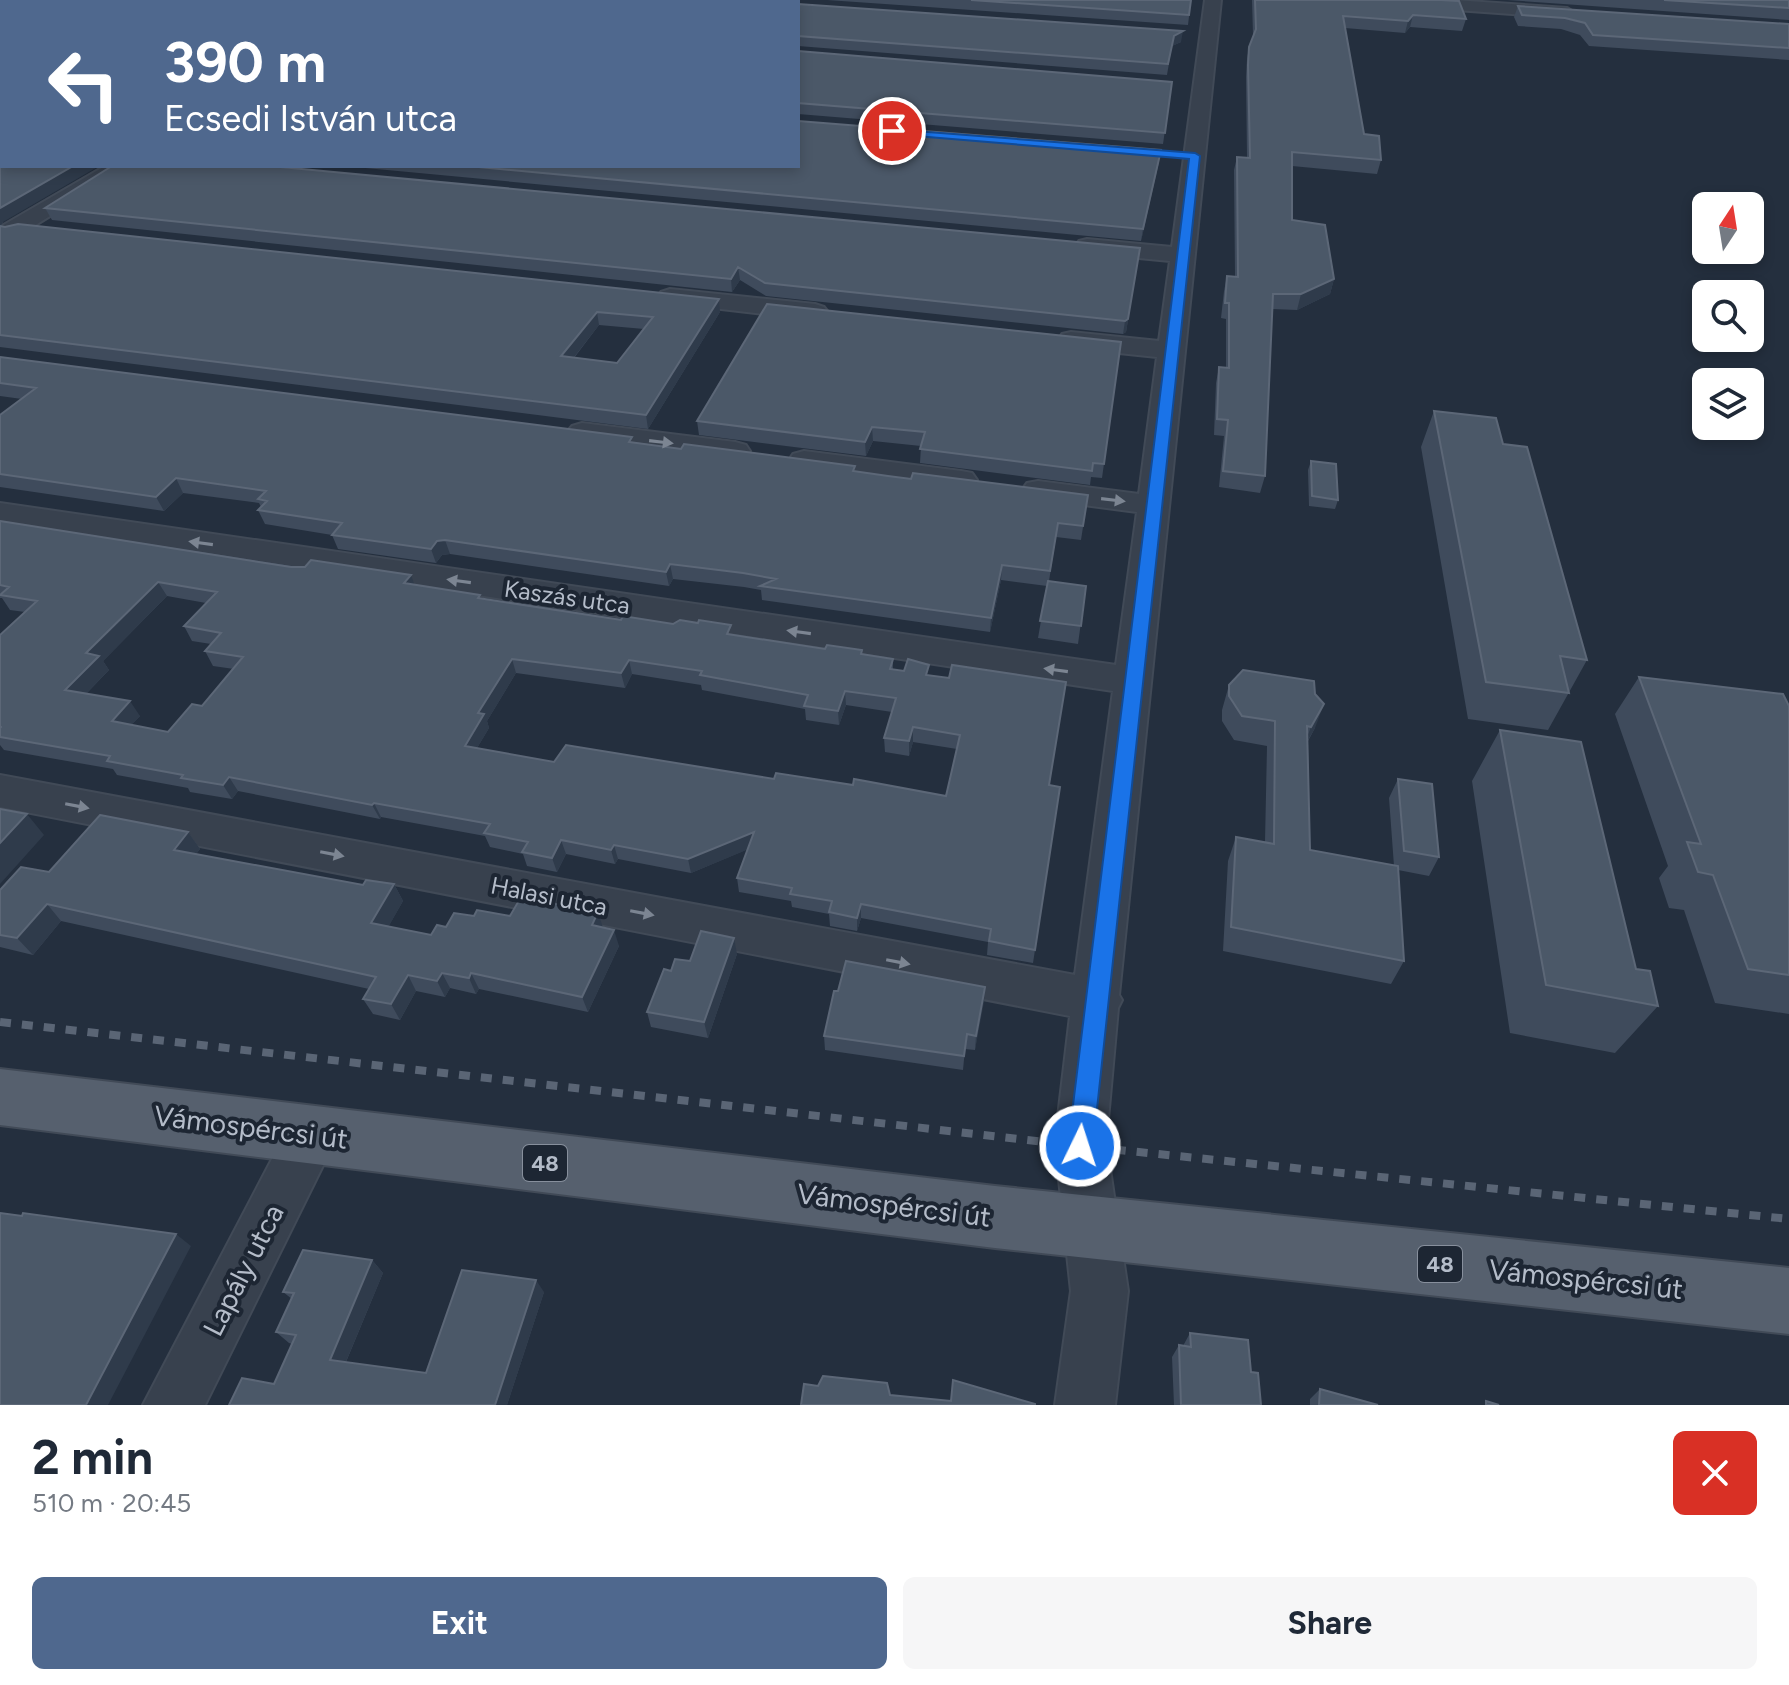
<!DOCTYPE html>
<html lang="en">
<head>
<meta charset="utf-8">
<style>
  :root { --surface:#fff; --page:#f6f6f7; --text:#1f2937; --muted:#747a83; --accent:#4f688e }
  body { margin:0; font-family:Figtree,sans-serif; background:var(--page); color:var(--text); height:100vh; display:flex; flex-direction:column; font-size:30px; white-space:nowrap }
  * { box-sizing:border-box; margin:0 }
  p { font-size:26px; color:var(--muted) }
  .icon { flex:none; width:44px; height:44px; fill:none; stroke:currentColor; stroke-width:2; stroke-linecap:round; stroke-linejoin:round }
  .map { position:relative; height:1405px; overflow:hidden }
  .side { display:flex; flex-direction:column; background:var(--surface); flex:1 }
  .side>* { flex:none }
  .guide { position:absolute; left:0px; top:0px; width:800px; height:168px; box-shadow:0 4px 12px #0003; background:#4f688e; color:#fff; overflow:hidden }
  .needle { width:52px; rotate:12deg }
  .controls { position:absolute; left:1692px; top:192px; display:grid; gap:16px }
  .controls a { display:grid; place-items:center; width:72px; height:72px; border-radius:12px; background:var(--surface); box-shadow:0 4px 12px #0003; font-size:40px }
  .pin { position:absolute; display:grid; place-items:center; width:68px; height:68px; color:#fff; margin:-34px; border:4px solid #fff; border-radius:50%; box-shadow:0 2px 8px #0007 }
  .me { position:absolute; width:88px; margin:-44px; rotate:4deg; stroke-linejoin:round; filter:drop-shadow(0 0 6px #0008) }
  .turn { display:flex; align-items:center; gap:28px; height:168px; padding:0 32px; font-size:36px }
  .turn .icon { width:104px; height:104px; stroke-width:2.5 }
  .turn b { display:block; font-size:56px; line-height:68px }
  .round { display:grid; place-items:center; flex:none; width:84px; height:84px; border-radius:12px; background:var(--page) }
  .headline { display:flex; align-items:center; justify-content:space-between; height:136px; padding:0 32px }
  h1 { font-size:48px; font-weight:700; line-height:60px }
  .action { display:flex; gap:16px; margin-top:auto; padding:16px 32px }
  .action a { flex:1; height:92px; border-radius:12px; background:var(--accent); color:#fff; font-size:32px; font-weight:700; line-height:92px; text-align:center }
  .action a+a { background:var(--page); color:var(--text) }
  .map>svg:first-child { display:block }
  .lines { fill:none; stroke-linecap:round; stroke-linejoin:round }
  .minor-casing { stroke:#414a57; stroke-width:4 }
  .major-casing { stroke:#414a57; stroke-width:4 }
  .minor { fill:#38414e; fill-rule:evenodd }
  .major { fill:#56606e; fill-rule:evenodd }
  .rail { stroke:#5a6575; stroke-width:8; stroke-dasharray:11 11; stroke-linecap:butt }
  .wall { fill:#3f4b5c; fill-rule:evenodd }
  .shaded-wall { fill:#2f3b4b }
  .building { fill:#4b5868; stroke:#5c6777; stroke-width:2; fill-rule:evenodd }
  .oneway { fill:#7c8592 }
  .route { fill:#1a73e8; stroke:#114b97; stroke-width:2 }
  .labels { text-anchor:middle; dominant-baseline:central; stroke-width:8; stroke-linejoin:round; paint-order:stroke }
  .shield { fill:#1d2633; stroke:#878f9c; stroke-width:2 }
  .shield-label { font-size:22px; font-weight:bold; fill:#b4bcc9 }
  .street-label { font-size:24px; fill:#b4bcc9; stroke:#1d2633 }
  .near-street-label { font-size:28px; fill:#b4bcc9; stroke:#1d2633 }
</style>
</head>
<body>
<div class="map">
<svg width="1789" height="1405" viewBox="0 0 1789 1405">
  <rect width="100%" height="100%" fill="#242f3e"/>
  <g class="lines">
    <g class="minor-casing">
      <path id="minor" d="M1205,0H1221L1119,995L1122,1000L1118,1008L1106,1142L1128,1291L1115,1405H1055L1071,1291L1055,1142L1070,1016L0,807V775L1075,975L1113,691L0,523V503L1116,665L1137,512L1038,499L1027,497L1022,490L1027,483L1038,481L1139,494L1157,357L1071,348L1062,346L1058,340L1062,334L1071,332L1159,341L1170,261L1087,253L1079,251L1075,246L1079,241L1087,239L1172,247Z
        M1378,0H1454L1567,8L1575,13L1567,18L1386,5Z
        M105,166H131L8,242L0,244V227Z
        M670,289L815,304L824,307L828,312L824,317L815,320L661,302L657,297L661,292Z
        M582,423L735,442L746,445L750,451L746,457L735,460L572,438L567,432L572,426Z
        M804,451L961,471L972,473L977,480L972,487L961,489L793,466L789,460L793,454Z
        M312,1110L330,1117L338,1135L205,1405H143L294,1117Z"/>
    </g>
    <g class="major-casing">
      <path id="major" d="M0,1069L995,1186L1789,1268V1334L995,1248L0,1125Z"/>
    </g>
    <use href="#minor" class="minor"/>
    <use href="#major" class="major"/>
    <path class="rail" d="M0,1022L1080,1146L1789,1219"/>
  </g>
  <path class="wall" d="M0,0L2,2V166L3,222L1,226L720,312L648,429L0,347ZM599,325L644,329L617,363L574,358Z
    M827,0H1191L1188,25Z
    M1252,0H1441L1466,19L1462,31L1410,27L1405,33L1345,28L1364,134L1381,160L1377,174L1292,166V220L1334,279L1330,294L1297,310L1272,309L1265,476L1260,493L1219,487L1224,436L1214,435L1216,383L1219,367L1226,368V319L1221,318L1224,291L1227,276L1235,277L1234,170L1237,157L1247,158L1246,77L1247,59L1249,47L1253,36Z
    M1507,0H1789V20Z
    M798,4L1181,42L1172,46L1167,75L798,46Z
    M1518,6L1789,24V60L1589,46L1580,35L1561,29L1518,26L1514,17Z
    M798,51L1172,82L1163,144L798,114Z
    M1159,162L1141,241L344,166H798Z
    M45,208L1140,248L1126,332L1123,334L766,296L740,280L732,292L52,220Z
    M1121,342L1102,478L1091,477L1090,485L920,463L921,446L873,441L866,456L699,435L697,421Z
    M0,357L888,476L1088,495L1081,540L1056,537L1049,581L1086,586L1078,644L1038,638L1047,586L1001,580L990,632L762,600L761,590L744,587L673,579L669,586L450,554L442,555L436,563L338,549L332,535L265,524L258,510L261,507L259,503L183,493L164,511L0,487V415L22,399L0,396Z
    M1434,411L1503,444L1587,660L1548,730L1468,719L1421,447Z
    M1311,461L1338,500L1335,509L1309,506L1308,470Z
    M0,521L415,585L481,598L893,659V670L928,675L1049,785L1060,787L1033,963L987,955L988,942L861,918L857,931L830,926L829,914L792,907L791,901L739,892L737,878L748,849L691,873L618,859L615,864L566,854L557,872L527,866L523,854L490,847L485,836L381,817L380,819L238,791L232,799L190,792L188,788L117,775L113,769L4,750L0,745V635L25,612L10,610L2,598H0ZM167,596L206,603L184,626L192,641L211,644L205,651L213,666L234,669L202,706L168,732L131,725L140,716L86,694L109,670L103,661ZM516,673L625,688L632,674L701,685L702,690L805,709L806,720L839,725L846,705L892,712L884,738L885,752L909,756L913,742L957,749L946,796L853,785L554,762L477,748L489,728L487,721Z
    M1639,677L1789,706V1014L1715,1003L1684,910L1669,908L1659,878L1668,866L1615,714Z
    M1229,685L1315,728L1308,741L1310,850L1394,866L1389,798L1398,779L1439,857L1429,876L1398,870L1404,961L1391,984L1223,951L1228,861L1236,837L1265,842L1267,746L1234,740L1222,721V710Z
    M1500,730L1636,969L1658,1006L1615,1053L1510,1033L1472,781Z
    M188,832L200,849L196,854L363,885L394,884L403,901L388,927L431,935L446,927L474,916H510L603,927L619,946L588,1012L479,989L476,994L450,988L445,997L416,991L400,1020L373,1014L363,999L369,989L61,921L33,955L0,947V890L49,872Z
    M737,954L708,1038L651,1027L647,1012L671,971L690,961Z
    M985,987L975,1050L965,1049L963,1070L825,1050L824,1036Z
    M372,1260L383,1273L346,1362L426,1373L544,1292L507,1405L274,1384L292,1344L289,1343L276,1332L292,1299L283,1292Z
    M1190,1333L1251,1372L1261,1405H1174L1172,1357L1179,1345L1183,1346Z
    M1320,1389L1378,1405H1310V1399Z"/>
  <path class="shaded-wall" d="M1413,15L1410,27L1405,33L1408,21Z
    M1183,31L1181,42L1172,46L1167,75L1174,36Z
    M1161,150L1159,162L1141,241L1143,229Z
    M73,166H99L3,222L0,227V208Z
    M1138,261L1126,332L1123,334L1125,321Z
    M738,267L740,280L732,292L731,279Z
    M1334,279L1330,294L1297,310L1301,294Z
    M719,299L720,312L648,429L646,415Z
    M597,312L599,325L564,370L561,356Z
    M872,427L873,441L866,456L865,442Z
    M176,478L183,493L164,511L156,497Z
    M445,540L450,554L442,555L436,563L431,549L437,541Z
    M670,564L673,579L669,586L666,572Z
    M1002,565L1001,580L990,632L991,618Z
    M411,575L416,589L404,583Z
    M158,582L167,596L103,661L109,670L75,705L65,690L86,653Z
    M512,659L516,673L487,721L489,728L470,760L465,746L478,713Z
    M629,660L632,674L625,688L621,673Z
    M845,691L846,705L839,725L838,711Z
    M130,701L140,716L122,735L112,721Z
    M1324,704L1315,728L1301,752L1311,727Z
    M913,727V742L909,756V741Z
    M229,777L238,791L232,799L223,785Z
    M374,803L381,817L380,819L372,805Z
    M27,814L44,835L0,884V843Z
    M188,832L200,849L186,867L174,850Z
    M754,832L756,846L691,873L688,859Z
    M561,840L566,854L557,872L552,858Z
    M614,845L618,859L615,864L611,850Z
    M394,884L403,901L381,940L371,923Z
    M47,904L61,921L33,955L17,938Z
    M861,904V918L857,931V918Z
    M598,912L603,928L592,925Z
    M614,930L619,946L588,1012L582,997Z
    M734,938L737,954L708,1038L704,1022Z
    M442,973L450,988L445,997L437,981Z
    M471,973L479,989L476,994L469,978Z
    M408,975L416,991L400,1020L391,1004Z
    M985,987L984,1002L975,1050L976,1036Z
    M176,1234L191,1246L108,1405H86Z
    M372,1260L383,1273L342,1371L330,1360Z
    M536,1280L544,1292L507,1405H495Z"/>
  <path class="building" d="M0,0H795L796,2H2V152H0Z
    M971,0H1191L1189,15Z
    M1255,0H1441L1459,1L1466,19L1413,15L1408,21L1343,16L1364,134L1379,136L1381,160L1292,152V220L1325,225L1334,279L1301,294H1273L1265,476L1223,471L1228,420L1217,419L1219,367L1229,368V303H1225L1227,276L1238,277L1237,157L1250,158L1248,65L1249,47L1256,29Z
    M1664,0H1789V8Z
    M798,4L1183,31L1174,36L1168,64L798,36Z
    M1518,6L1789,24V48L1593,35L1585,23L1565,18L1522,15Z
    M798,51L1172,82L1165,133L798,103Z
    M798,121L1161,150L1143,229L468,166H798Z
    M2,159V166H73L0,208V160Z
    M112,166H270L1140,248L1128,319L1125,321L765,283L738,267L731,279L45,208Z
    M18,224L719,299L646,415L0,335V226L5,227ZM597,312L653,317L617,363L561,356Z
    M767,304L1121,342L1104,464L1093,463L1092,471L920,449L925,432L872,427L865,442L697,421Z
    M0,357L632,437L629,442L681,449L684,444L855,466L853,471L888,476L911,479L913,473L1088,495L1083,526L1058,523L1050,571L1002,565L991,618L760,586L776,579L743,573L670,564L666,572L445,540L437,541L431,549L332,535L342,523L258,510L267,501L258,499L266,491L176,478L156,497L0,474V415L36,388L0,383Z
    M1434,411L1496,418L1503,444L1527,447L1587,660L1560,656L1569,693L1486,682Z
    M1311,461L1336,464L1338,500L1312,496Z
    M0,521L291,567H305L311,560L411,575L404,583L480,595L478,598L621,620L623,616L673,624L680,620L698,623L699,620L731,625L727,634L825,649L827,645L862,650L861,654L893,659L890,669L904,671L908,659L929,665L926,675L949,678L952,665L1066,682L1049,785L1060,787L1035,950L989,941L991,929L861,904L857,918L829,912L832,901L790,894L792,888L737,878L754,832L688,859L614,845L611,850L561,840L552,858L522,852L528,842L484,833L490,824L374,803L372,805L229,777L223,785L181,778L183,775L107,761L110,756L0,737V728L1,727L0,726V635L37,601L0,595L9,587L0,585ZM158,582L217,592L184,626L221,633L205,651L243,657L202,706L192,704L168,732L112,721L130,701L65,690L99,656L86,653ZM512,659L621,673L629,660L702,671L700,675L808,695L804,706L838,711L845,691L896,698L884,738L909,741L913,727L960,735L946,796L854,779L853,785L776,773L774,779L566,745L554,762L465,746L484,714L478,713Z
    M1048,581L1086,586L1081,626L1040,621Z
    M1243,670L1314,681L1315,694L1324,704L1311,727L1307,726L1310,850L1398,866L1404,961L1231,927L1236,837L1274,844L1275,721L1242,716L1229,696V685Z
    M1639,677L1783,694L1789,706V975L1748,969L1713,875L1698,872L1687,842L1701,844Z
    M1500,730L1581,742L1636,969L1650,971L1658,1006L1546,985Z
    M1398,779L1432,784L1439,857L1404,851Z
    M0,809L27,814L0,843Z
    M100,815L188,832L174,850L363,885L366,880L394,884L371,923L431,935L437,925L446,927L454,913L474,916L477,910L510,916L521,897L598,912L592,925L614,930L582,997L471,973L469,978L442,973L437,981L408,975L391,1004L363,999L376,977L47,904L17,938L0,935V890L21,867L49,872Z
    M701,931L734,938L704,1022L647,1012L664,969L671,971L675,959L690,961Z
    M846,961L985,987L976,1036L967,1034L964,1056L824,1036L834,991H838Z
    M0,1213L22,1216L23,1213L176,1234L86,1405H0Z
    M303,1250L372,1260L330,1360L426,1373L462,1270L536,1280L495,1405H229L242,1378L274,1384L296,1335L276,1332L294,1293L283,1292Z
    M1190,1333L1248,1340L1251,1372L1258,1373L1261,1405H1181L1179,1345L1191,1347Z
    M823,1376L887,1383L890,1395L951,1401L953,1380L1035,1404V1405H801L804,1384L818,1386Z
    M1320,1389L1378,1405H1319Z
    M1486,1401L1499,1405H1486Z"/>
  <defs><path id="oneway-solid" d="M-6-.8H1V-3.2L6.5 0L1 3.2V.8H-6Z" transform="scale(2)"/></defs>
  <g class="oneway">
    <use href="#oneway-solid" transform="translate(661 442) rotate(7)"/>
    <use href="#oneway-solid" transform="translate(1113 500) rotate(7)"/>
    <use href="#oneway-solid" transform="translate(201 543) rotate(-172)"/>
    <use href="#oneway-solid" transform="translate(459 581) rotate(-172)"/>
    <use href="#oneway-solid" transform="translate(799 632) rotate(-172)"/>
    <use href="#oneway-solid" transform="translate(1056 670) rotate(-172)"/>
    <use href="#oneway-solid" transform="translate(77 806) rotate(11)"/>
    <use href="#oneway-solid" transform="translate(332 854) rotate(11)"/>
    <use href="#oneway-solid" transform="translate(642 913) rotate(11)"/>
    <use href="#oneway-solid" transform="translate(898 962) rotate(11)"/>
  </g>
  <path class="route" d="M889,129L1195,153L1200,156L1093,1146L1089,1155L1080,1158L1072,1155L1068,1146L1189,159L892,134Z"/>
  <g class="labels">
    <g class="shield">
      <rect x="523" y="1145" width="44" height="36" rx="6"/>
      <rect x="1418" y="1246" width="44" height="36" rx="6"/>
    </g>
    <g class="shield-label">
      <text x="545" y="1163">48</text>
      <text x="1440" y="1264">48</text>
    </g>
    <g class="street-label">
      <text transform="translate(567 597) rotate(8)">Kaszás utca</text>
      <text transform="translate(549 896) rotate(11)">Halasi utca</text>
    </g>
    <g class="near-street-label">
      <text transform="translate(251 1127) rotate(7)">Vámospércsi út</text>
      <text transform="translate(894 1205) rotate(7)">Vámospércsi út</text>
      <text transform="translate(243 1270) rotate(-63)">Lapály utca</text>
      <text transform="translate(1586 1279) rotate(6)">Vámospércsi út</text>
    </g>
  </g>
</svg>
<div class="controls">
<a><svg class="needle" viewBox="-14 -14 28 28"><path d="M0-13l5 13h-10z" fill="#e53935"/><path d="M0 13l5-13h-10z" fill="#747a83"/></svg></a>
<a><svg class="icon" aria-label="search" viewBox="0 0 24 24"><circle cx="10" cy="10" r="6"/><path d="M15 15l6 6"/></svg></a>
<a><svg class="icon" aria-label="layers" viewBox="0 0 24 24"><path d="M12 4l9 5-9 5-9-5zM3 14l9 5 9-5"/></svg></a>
</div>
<div class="pin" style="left:892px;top:131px;background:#d93025"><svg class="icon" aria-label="arrive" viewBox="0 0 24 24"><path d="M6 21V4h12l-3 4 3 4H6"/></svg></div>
<svg class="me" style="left:1080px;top:1146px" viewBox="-20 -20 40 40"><circle r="17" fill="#1a73e8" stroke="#fff" stroke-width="3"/><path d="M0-11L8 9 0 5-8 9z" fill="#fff"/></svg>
<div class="guide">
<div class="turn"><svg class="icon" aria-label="left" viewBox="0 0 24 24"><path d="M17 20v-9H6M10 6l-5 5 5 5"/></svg><div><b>390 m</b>Ecsedi István utca</div></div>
</div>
</div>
<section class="side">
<div class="headline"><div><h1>2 min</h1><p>510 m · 20:45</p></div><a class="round" style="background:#d93025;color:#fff"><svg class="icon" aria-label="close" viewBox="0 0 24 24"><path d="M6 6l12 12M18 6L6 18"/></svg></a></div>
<div class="action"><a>Exit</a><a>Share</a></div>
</section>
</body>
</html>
